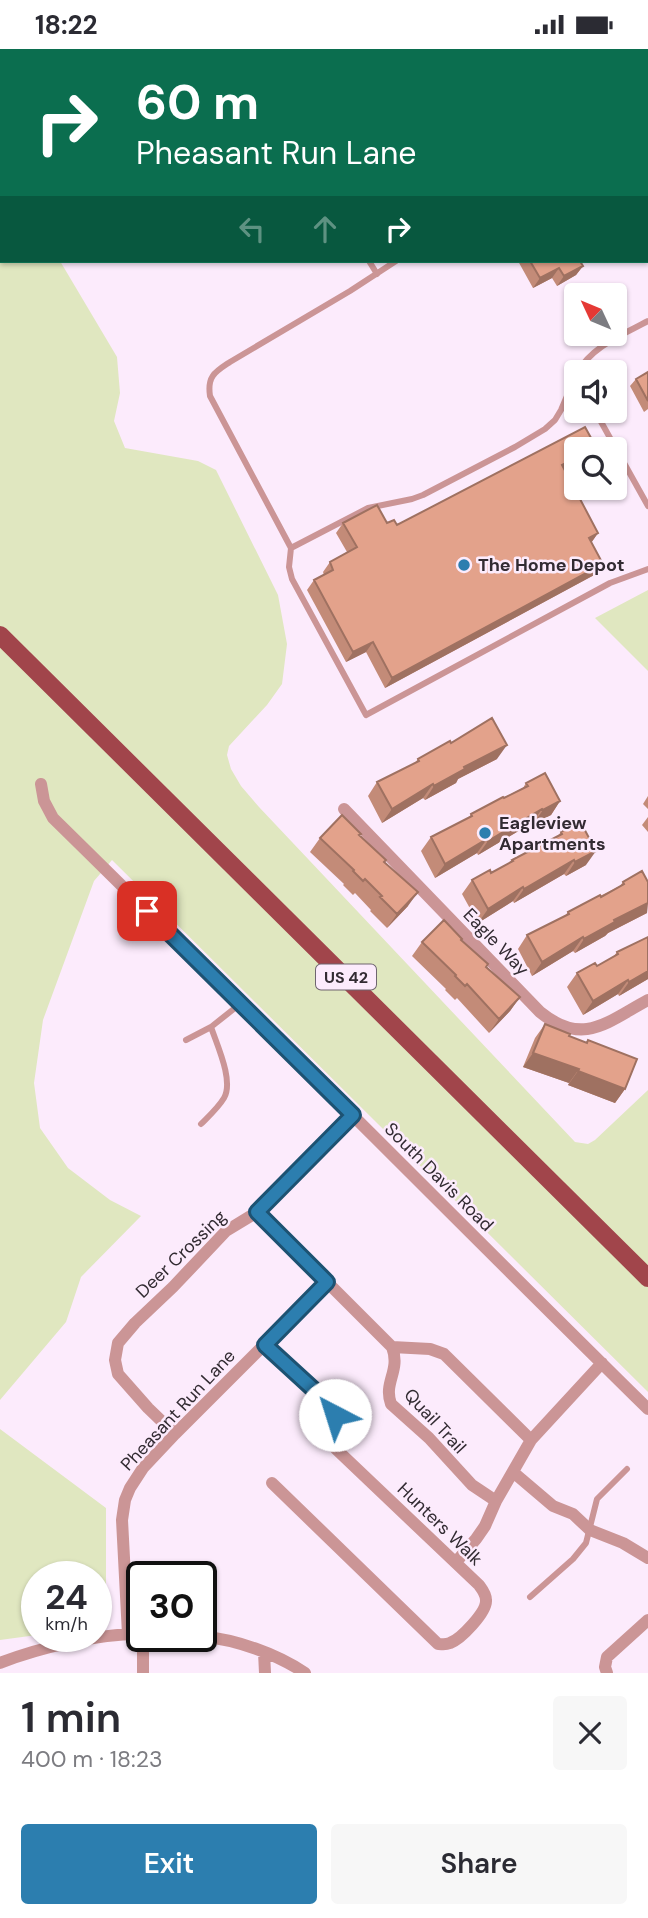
<!DOCTYPE html>
<html lang="en">
<head>
<meta charset="utf-8">
<style>
  :root { --surface:#fff; --page:#f7f7f7; --text:#2b2b33; --muted:#7c7c81; --accent:#2c7eaf }
  body { margin:0; font-family:"DM Sans",sans-serif; background:var(--page); color:var(--text); height:100vh; display:flex; flex-direction:column; font-size:26px; white-space:nowrap }
  * { box-sizing:border-box; margin:0 }
  p { font-size:23px; color:var(--muted) }
  .icon { flex:none; width:38px; height:38px; fill:none; stroke:currentColor; stroke-width:2; stroke-linecap:round; stroke-linejoin:round }
  .map { position:relative; height:1624px; overflow:hidden }
  .drawer { display:flex; flex-direction:column; background:var(--surface); flex:1 }
  .drawer>* { flex:none }
  .top-card { position:absolute; left:0px; top:0px; width:649px; height:214px; box-shadow:0 2px 5px #0004; background:#0b6e4f; color:#fff; overflow:hidden }
  .needle { width:46px; rotate:314deg }
  .buttons { position:absolute; left:564px; top:234px; display:grid; gap:14px }
  .buttons a { display:grid; place-items:center; width:63px; height:63px; border-radius:7px; background:var(--surface); box-shadow:0 2px 5px #0004; font-size:35px }
  .speed { position:absolute; left:21px; top:1512px; display:flex; gap:14px; font-size:35px; font-weight:700; text-align:center }
  .speed>* { display:grid; place-content:center; width:91px; height:91px; border-radius:50%; background:var(--surface); box-shadow:0 2px 5px #0004; line-height:1 }
  .speed small { font-size:18px; font-weight:400 }
  .speed .limit { border:4px solid #111; border-radius:10px; background:#fff; color:#111 }
  .pin { position:absolute; display:grid; place-items:center; width:60px; height:60px; color:#fff; margin:-30px; border-radius:14px; box-shadow:0 4px 10px #0006 }
  .me { position:absolute; width:77px; margin:-38px; rotate:320deg; stroke-linejoin:round; filter:drop-shadow(0 0 5px #0008) }
  .turn { display:flex; align-items:center; gap:24px; height:147px; padding:0 21px; font-size:32px }
  .turn .icon { width:91px; height:91px; stroke-width:2.5 }
  .turn b { display:block; font-size:49px; line-height:60px }
  .lanes { display:flex; align-items:center; height:66px; padding:0 21px; background:#0003; justify-content:center; gap:35px; direction:ltr }
  .lanes .off { opacity:.35 }
  .round { display:grid; place-items:center; flex:none; width:74px; height:74px; border-radius:7px; background:var(--page) }
  .overview { display:flex; align-items:center; justify-content:space-between; height:119px; padding:0 21px }
  h1 { font-size:42px; font-weight:600; line-height:52px }
  .button { display:flex; gap:14px; margin-top:auto; padding:14px 21px }
  .button a { flex:1; height:80px; border-radius:7px; background:var(--accent); color:#fff; font-size:28px; font-weight:600; line-height:80px; text-align:center }
  .button a+a { background:var(--page); color:var(--text) }
  .status { display:flex; justify-content:space-between; align-items:center; height:49px; padding:0 35px; background:var(--surface); direction:ltr }
  .status svg { height:19px; fill:currentColor }
  .map>svg:first-child { display:block }
  .green { fill:#e0e7c0 }
  .lines { fill:none; stroke-linecap:round; stroke-linejoin:round }
  .lane { stroke:#cb9596; stroke-width:6 }
  .street { stroke:#cb9596; stroke-width:12 }
  .primary { stroke:#a1454b; stroke-width:18 }
  .highway { stroke:#8f2131; stroke-width:21 }
  .wall { fill:#c38b78 }
  .shaded-wall { fill:#9f7161 }
  .building { fill:#e3a28b; stroke:#9f7161; stroke-width:2 }
  .route-casing { stroke:#1d5272; stroke-width:18 }
  .route { stroke:#2c7eaf; stroke-width:12 }
  .poi-dot { fill:#2c7eaf; stroke:#fcebfc; stroke-width:2.5 }
  .labels { text-anchor:middle; dominant-baseline:central; stroke-width:5; stroke-linejoin:round; paint-order:stroke }
  .shield { fill:#fcebfc; stroke:#6f656f; stroke-width:2 }
  .shield-label { font-size:16px; font-weight:bold; fill:#322b32 }
  .poi-label { font-size:18px; font-weight:bold; fill:#322b32; stroke:#fcebfc; text-anchor:start }
  .street-label { font-size:18px; fill:#322b32; stroke:#fcebfc }
</style>
</head>
<body>
<div class="status"><b>18:22</b><svg viewBox="0 0 49 12"><path d="M0 12V9h3v3zM5 12V6h3v6zM10 12V3h3v9zM15 12V0h3v12zM26 1h20v11H26zM47 4h2v5h-2z"/></svg></div>
<div class="map">
<svg width="648" height="1624" viewBox="0 0 648 1624">
  <rect width="100%" height="100%" fill="#fcebfc"/>
  <path class="green" d="M0,0H59V2H2V187L0,188Z
    M2,195V212H60L117,308L120,344L114,372L125,399L198,412L216,421L278,546L287,595L282,635L267,656L229,697L227,706L231,720L241,737L259,758L575,1093L588,1095L595,1091L648,1041V1225L0,581V196Z
    M648,541V622L595,569Z
    M0,591L648,1233V1343L112,811L94,832L43,971L34,1034L40,1079L68,1119L110,1151L141,1167L81,1228L66,1273L0,1351Z
    M0,1380L106,1459V1563L96,1575V1528H37V1586L0,1591Z"/>
  <g class="lines">
    <path class="lane" d="M594,0L595,2
      M648,72V73
      M369,212L377,225
      M396,212L350,242L230,313C215,323 207,327 210,347L291,499L289,518L292,530L366,666L610,534L648,520
      M577,324C592,297 622,286 648,272
      M595,362L648,457
      M291,499L368,459L412,450L423,446L515,398L545,380L555,371L561,361L576,326
      M186,991L211,978L240,955
      M201,1075C209,1067 218,1059 224,1049C234,1032 217,996 211,978
      M530,1548L573,1510L586,1494L597,1450L627,1420"/>
    <path class="street" d="M540,0L541,2
      M648,193V194
      M41,735L44,752L53,769C253,965 449,1164 648,1360
      M344,760L540,963C583,998 607,973 648,951
      M257,1163L392,1298L430,1300L444,1305L531,1391
      M265,1296L333,1359C337,1373 329,1387 336,1400L479,1536C482,1540 486,1545 486,1551C487,1563 461,1590 450,1594C445,1596 443,1595 438,1595L272,1434
      M392,1298C401,1322 383,1333 391,1355L429,1389L472,1436L496,1452
      M175,1385L148,1359L118,1325L115,1311L118,1294L135,1274L173,1238L226,1182L257,1163L353,1066
      M513,1423L553,1457L573,1465L590,1481L623,1494L648,1509
      M456,1513L476,1490L485,1477L496,1452L531,1391L602,1314
      M128,1585L122,1471L125,1451L130,1439L143,1419L175,1385L327,1233
      M201,1587C237,1591 275,1604 305,1624
      M264,1603L265,1624
      M0,1614C38,1599 101,1584 142,1585
      M143,1624V1587
      M607,1624L605,1618L607,1608L648,1571"/>
    <path class="primary" d="M0,586L648,1229"/>
    <path class="highway" d="M341,2L344,0
      M0,191L2,190"/>
  </g>
  <path class="wall" d="M518,212H584L581,214L583,217L576,226L557,237L552,229L533,239Z
    M648,323V360L644,363L630,337L636,330Z
    M585,378L596,398L594,401H576V415L565,421L598,484L591,494L603,515L596,525L385,639L366,603L346,613L307,541L314,531L324,526L323,523L330,513L347,503L336,484L343,474L377,456L387,474L394,471L397,476Z
    M451,694L497,710L458,730L456,734L425,751L423,749L382,774L368,747L377,733L415,714L418,710Z
    M526,734L560,752L551,766L533,775L532,774L478,806L477,804L435,829L421,802L431,788L469,769L471,765L523,739Z
    M648,747V760L643,755Z
    M648,768V783L642,776Z
    M561,783L586,816L566,827L564,825L514,854L513,852L478,874L462,845L472,831L491,824L509,814L512,811L557,788Z
    M360,786L385,813L408,857L387,879L370,862L371,861L355,844L353,846L343,836L344,835L310,803L320,789Z
    M623,833H648L647,864L608,884L605,887L575,904L573,902L532,927L518,900L527,886L565,867L568,863L620,837Z
    M648,888V930L619,947L618,945L583,966L567,938L577,924L597,917L614,907L617,903Z
    M462,891L487,918L520,948L510,962L489,984L457,949L455,951L445,941L446,940L412,907L422,893Z
    M545,975L569,987L586,994L588,991L625,1040L615,1054L568,1036L569,1034L523,1018L535,989Z"/>
  <path class="shaded-wall" d="M583,217L576,226L557,237L564,227Z
    M559,219L552,229L533,239L540,229Z
    M576,409V415L555,426L562,416Z
    M598,484L591,494L589,489Z
    M603,515L596,525L385,639L392,629Z
    M373,593L366,603L346,613L353,603Z
    M507,696L497,710L458,730L456,734L425,751L434,737L464,718Z
    M433,735L423,749L382,774L392,760Z
    M560,752L551,766L533,775L543,761Z
    M542,760L532,774L478,806L488,792Z
    M487,790L477,804L435,829L445,815Z
    M596,802L586,816L566,827L575,813Z
    M574,811L564,825L514,854L524,840Z
    M523,838L513,852L478,874L488,860Z
    M418,843L408,857L387,879L397,865Z
    M648,854L647,864L608,884L605,887L575,904L584,890L614,871Z
    M583,888L573,902L532,927L542,913Z
    M648,922V930L619,947L629,933Z
    M628,931L618,945L583,966L593,952Z
    M520,948L510,962L489,984L499,970Z
    M533,1004L579,1020L569,1034L523,1018Z
    M578,1022L625,1040L615,1054L568,1036Z"/>
  <path class="building" d="M622,0H647L648,1V16V2H623Z
    M530,212H580L583,217L564,227L559,219L540,229Z
    M648,323V352L636,330Z
    M585,378L596,398L591,401H576V409L562,416L598,484L589,489L603,515L392,629L373,593L353,603L314,531L333,521L330,513L357,498L343,474L377,456L387,474L394,471L397,476Z
    M492,669L507,696L464,718L465,720L434,737L433,735L392,760L377,733L419,712L418,710L450,692L451,694Z
    M545,724L560,752L543,761L542,760L488,792L487,790L445,815L431,788L472,767L471,765L503,748L504,749L528,737L526,734Z
    M342,766L361,785L359,786L386,811L384,813L418,843L397,865L380,848L382,847L365,830L363,832L353,822L354,821L320,789Z
    M580,772L596,802L575,813L574,811L524,840L523,838L488,860L472,831L490,821L491,824L513,812L512,811L562,785L561,783Z
    M642,822L648,833V854L614,871L615,873L584,890L583,888L542,913L527,886L569,865L568,863L600,846L601,848L624,835L623,833Z
    M444,871L462,890L461,891L488,915L486,918L520,948L499,970L467,935L465,937L455,927L456,926L422,893Z
    M648,888V922L629,933L628,931L593,952L577,924L595,914L597,917L618,905L617,903Z
    M545,975L570,985L569,987L587,994L588,991L637,1010L625,1040L578,1022L579,1020L533,1004Z"/>
  <g class="lines">
    <g class="route-casing">
      <path id="route" d="M147,862L353,1066L257,1163L327,1233L265,1296L324,1350L333,1359L335,1366"/>
    </g>
    <use href="#route" class="route"/>
  </g>
  <g class="poi-dot">
    <circle cx="464" cy="516" r="7"/>
    <circle cx="485" cy="784" r="7"/>
  </g>
  <g class="labels">
    <rect class="shield" x="316" y="915.5" width="60" height="25" rx="5"/>
    <g class="shield-label">
      <text x="346" y="928">US 42</text>
    </g>
    <g class="poi-label">
      <text x="478" y="516">The Home Depot</text>
      <text x="499" y="774">Eagleview<tspan x="499" dy="21">Apartments</tspan></text>
    </g>
    <g class="street-label">
      <text transform="translate(496 893) rotate(46)">Eagle Way</text>
      <text transform="translate(439 1128) rotate(45)">South Davis Road</text>
      <text transform="translate(181 1205) rotate(-44)">Deer Crossing</text>
      <text transform="translate(178 1361) rotate(-47)">Pheasant Run Lane</text>
      <text transform="translate(435 1372) rotate(47)">Quail Trail</text>
      <text transform="translate(440 1475) rotate(44)">Hunters Walk</text>
    </g>
  </g>
</svg>
<div class="buttons">
<a><svg class="needle" viewBox="-14 -14 28 28"><path d="M0-13l5 13h-10z" fill="#e53935"/><path d="M0 13l5-13h-10z" fill="#7c7c81"/></svg></a>
<a><svg class="icon" aria-label="sound" viewBox="0 0 24 24"><path d="M4 9h4l5-4v14l-5-4H4zM17 9q2 3 0 6"/></svg></a>
<a><svg class="icon" aria-label="search" viewBox="0 0 24 24"><circle cx="10" cy="10" r="6"/><path d="M15 15l6 6"/></svg></a>
</div>
<div class="speed"><div>24<small>km/h</small></div><div class="limit">30</div></div>
<div class="pin" style="left:147px;top:862px;background:#d93025"><svg class="icon" aria-label="arrive" viewBox="0 0 24 24"><path d="M6 21V4h12l-3 4 3 4H6"/></svg></div>
<svg class="me" style="left:335px;top:1366px" viewBox="-20 -20 40 40"><circle r="19" fill="#fff"/><path d="M0-13L10 11 0 6-10 11z" fill="#2c7eaf"/></svg>
<div class="top-card">
<div class="turn"><svg class="icon" aria-label="right" viewBox="0 0 24 24"><path d="M7 20v-9h11M14 6l5 5-5 5"/></svg><div><b>60 m</b>Pheasant Run Lane</div></div>
<div class="lanes"><svg class="icon off" aria-label="left" viewBox="0 0 24 24"><path d="M17 20v-9H6M10 6l-5 5 5 5"/></svg><svg class="icon off" aria-label="ahead" viewBox="0 0 24 24"><path d="M12 20V5M6 11l6-6 6 6"/></svg><svg class="icon" aria-label="right" viewBox="0 0 24 24"><path d="M7 20v-9h11M14 6l5 5-5 5"/></svg></div>
</div>
</div>
<section class="drawer">
<div class="overview"><div><h1>1 min</h1><p>400 m · 18:23</p></div><a class="round"><svg class="icon" aria-label="close" viewBox="0 0 24 24"><path d="M6 6l12 12M18 6L6 18"/></svg></a></div>
<div class="button"><a>Exit</a><a>Share</a></div>
</section>
</body>
</html>
